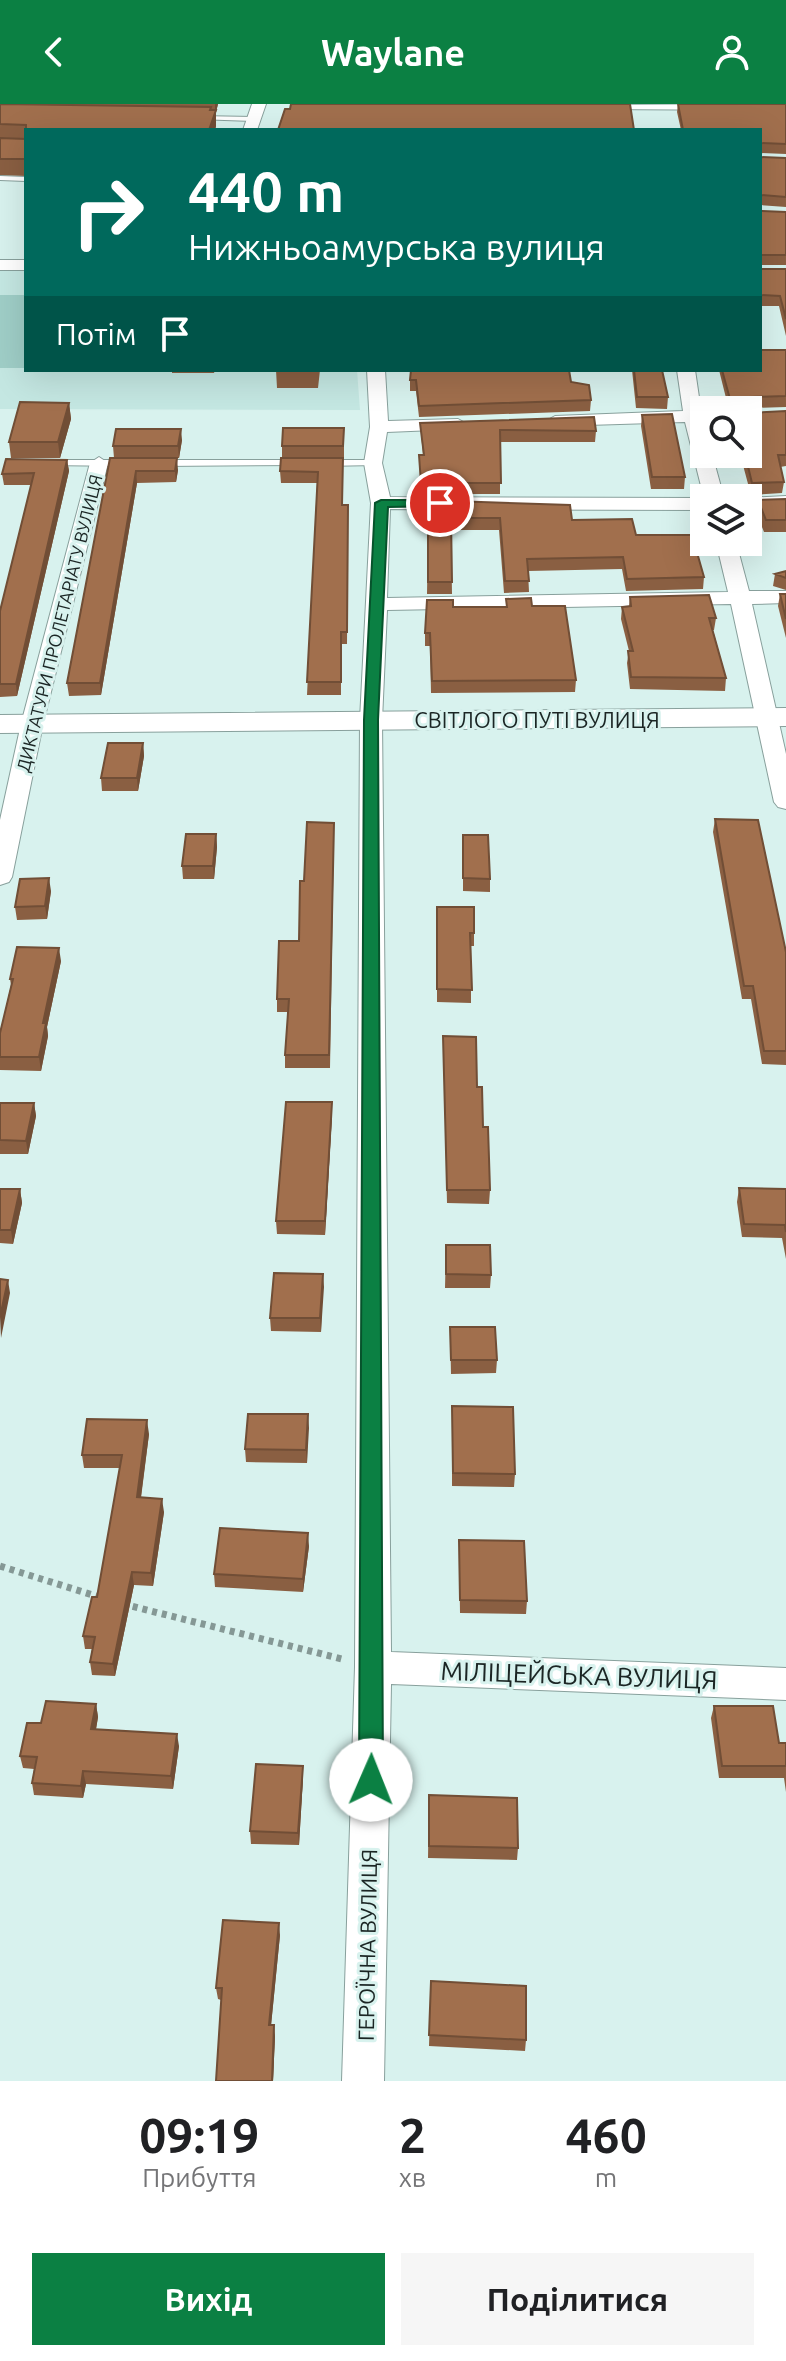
<!DOCTYPE html>
<html lang="uk">
<head>
<meta charset="utf-8">
<style>
  :root { --surface:#fff; --page:#f6f6f6; --text:#202124; --muted:#757577; --accent:#0b8043 }
  body { margin:0; font-family:Ubuntu,sans-serif; background:var(--page); color:var(--text); height:100vh; display:flex; flex-direction:column; font-size:30px; white-space:nowrap }
  * { box-sizing:border-box; margin:0 }
  p { font-size:26px; color:var(--muted) }
  .icon { flex:none; width:44px; height:44px; fill:none; stroke:currentColor; stroke-width:2; stroke-linecap:round; stroke-linejoin:round }
  .map { position:relative; height:1977px; overflow:hidden }
  .panel { display:flex; flex-direction:column; background:var(--surface); flex:1 }
  .panel>* { flex:none }
  .banner { position:absolute; left:24px; top:24px; width:738px; height:244px; border-radius:0px; box-shadow:0 8px 32px #0002; background:#00695c; color:#fff; overflow:hidden }
  .buttons { position:absolute; left:690px; top:292px; display:grid; gap:16px }
  .buttons a { display:grid; place-items:center; width:72px; height:72px; border-radius:0px; background:var(--surface); box-shadow:0 8px 32px #0002; font-size:40px }
  .pin { position:absolute; display:grid; place-items:center; width:68px; height:68px; color:#fff; margin:-34px; border:4px solid #fff; border-radius:50%; box-shadow:0 2px 8px #0007 }
  .me { position:absolute; width:88px; margin:-44px; rotate:1deg; stroke-linejoin:round; filter:drop-shadow(0 0 6px #0008) }
  .turn { display:flex; align-items:center; gap:28px; height:168px; padding:0 32px; font-size:36px }
  .turn .icon { width:104px; height:104px; stroke-width:2.5 }
  .turn b { display:block; font-size:56px; line-height:68px }
  .then { display:flex; align-items:center; height:76px; padding:0 32px; background:#0003; gap:16px; font-size:30px }
  .eta { display:flex; justify-content:space-evenly; align-items:center; height:136px; text-align:center }
  .eta b { font-size:48px; font-weight:600; line-height:56px }
  .button { display:flex; gap:16px; margin-top:auto; padding:16px 32px }
  .button a { flex:1; height:92px; border-radius:0px; background:var(--accent); color:#fff; font-size:32px; font-weight:600; line-height:92px; text-align:center }
  .button a+a { background:var(--page); color:var(--text) }
  header { display:flex; justify-content:space-between; align-items:center; height:104px; padding:0 32px; background:var(--accent); color:#fff; font-size:36px; font-weight:600 }
  .map>svg:first-child { display:block }
  .built { fill:#c4e7e2 }
  .green { fill:#9fcec7 }
  .lines { fill:none; stroke-linecap:round; stroke-linejoin:round }
  .service-casing { stroke:#88a09c; stroke-width:2 }
  .minor-casing { stroke:#88a09c; stroke-width:2 }
  .secondary-casing { stroke:#88a09c; stroke-width:2 }
  .path { stroke:#859895; stroke-width:7; stroke-dasharray:5 5; stroke-linecap:butt }
  .service { fill:#fff; fill-rule:evenodd }
  .minor { fill:#fff; fill-rule:evenodd }
  .secondary { fill:#fff; fill-rule:evenodd }
  .wall { fill:#8a5f42 }
  .shaded-wall { fill:#714e36 }
  .building { fill:#a16f4d; stroke:#714e36; stroke-width:2 }
  .route { fill:#0b8043; stroke:#07532c; stroke-width:2 }
  .labels { text-anchor:middle; dominant-baseline:central; stroke-width:6; stroke-linejoin:round; paint-order:stroke }
  .far-street-label { font-size:18px; fill:#1b2524; stroke:#d8f2ee }
  .street-label { font-size:22px; fill:#1b2524; stroke:#d8f2ee }
  .near-street-label { font-size:26px; fill:#1b2524; stroke:#d8f2ee }
</style>
</head>
<body>
<header><svg class="icon" aria-label="back" viewBox="0 0 24 24"><path d="M15 5l-7 7 7 7"/></svg>Waylane<svg class="icon" aria-label="person" viewBox="0 0 24 24"><circle cx="12" cy="8" r="4"/><path d="M4 21q1-7 8-7t8 7"/></svg></header>
<div class="map">
<svg width="786" height="1977" viewBox="0 0 786 1977">
  <rect width="100%" height="100%" fill="#d8f2ee"/>
  <path class="built" d="M0,162H26V266H357L360,306L0,305Z"/>
  <path class="green" d="M0,191H26V264H0Z"/>
  <g class="lines">
    <g class="service-casing">
      <path id="service" d="M198,12L253,13L256,15L253,17L196,15Z
        M0,72L26,73V77L0,76Z
        M48,356H128L133,359L128,362L45,361L43,359Z
        M300,356L305,359L303,361L160,362L155,359L160,356Z
        M373,356L378,359L376,361L324,362L319,359L324,356Z"/>
    </g>
    <g class="minor-casing">
      <path id="minor" d="M252,0H266L257,26H243Z
        M786,0V6L595,5L588,1Z
        M0,156H26V166H0Z
        M367,266H385L388,317L458,315L467,320L458,325L387,328L382,359L390,393L704,394V406L390,405L387,494L728,488L716,438H736L749,487H786V499L752,500L786,650V705L778,703L774,698L731,500L387,506L382,616L391,1548L786,1564V1596L391,1580L384,1977H342L355,1563L360,616L371,399L364,359L370,323Z
        M677,266H695L701,307H704V350H712L724,394H704L685,318L555,322L546,317L555,312L683,307Z
        M99,353L108,359L43,620L12,773L9,778L0,781V716L21,620L90,359Z
        M786,392V404L748,405V394H745Z"/>
    </g>
    <g class="secondary-casing">
      <path id="secondary" d="M786,604V622L0,629V611Z"/>
    </g>
    <path class="path" d="M0,1462L102,1494
      M123,1500L342,1555"/>
    <use href="#service" class="service"/>
    <use href="#minor" class="minor"/>
    <use href="#secondary" class="secondary"/>
  </g>
  <path class="wall" d="M0,0H218L216,8V22L215,26H26V72L0,71Z
    M678,0H786V50L760,49V26H681L677,8Z
    M760,53L786,54V103L760,101Z
    M760,106L761,107L786,108V161H760Z
    M760,165H786V232L779,202H760Z
    M786,246V303L748,304L749,309L786,307V362L780,363L784,378L782,389L751,391L740,350H748V306H729L719,266H760Z
    M172,266H215L214,269H172Z
    M276,266H320L318,284H277Z
    M632,266H662L668,293L667,305L636,304Z
    M410,276L571,278L591,296L590,307L419,313L416,287H410Z
    M69,299L71,315L60,354H11L9,338Z
    M642,311L685,373L684,385H651L641,322Z
    M420,319L596,327L595,338H500V390H421L419,351H423Z
    M344,324V353H282V342Z
    M182,336L179,354H114L113,342Z
    M110,354L178,366L176,378L137,379L101,591L69,592L67,579Z
    M343,354V401H348L347,540H341V591H307L317,379H281L280,367Z
    M67,356L69,367L17,592L0,593V507L31,381H4L2,370Z
    M786,395V428H764L756,408L758,396Z
    M422,396L572,416L636,431L704,473L703,485L626,487L622,465L528,467L529,488L504,489L499,426H451L452,490H427L428,428H423Z
    M786,467V486L773,482L775,470Z
    M780,490H786V534L778,502Z
    M630,493L716,514L714,526H713L726,574L725,587L630,585L627,559L629,547L621,515L622,503L629,502Z
    M506,495L532,502L576,576L575,588L431,589L430,542H425V529L453,503H506Z
    M143,639L144,652L138,687H102L101,674Z
    M715,715L786,848V961L762,960L751,895H742L713,728Z
    M216,730L217,743L214,775H183L182,762Z
    M334,731L330,964H285V951L288,908H277V895L299,837L304,777Z
    M463,731L490,775V788L463,787Z
    M51,787L47,815L17,816L15,803Z
    M437,803L474,829V842H471V899L437,898Z
    M61,857L47,923L48,932L41,967L0,966V929L11,881L10,875Z
    M443,932L477,983L483,1023L490,1086L489,1100L447,1099Z
    M0,999H34L36,1012L28,1050H0Z
    M332,1011L325,1131L277,1130L276,1117Z
    M739,1084L786,1085V1155L782,1134L742,1133L737,1098Z
    M0,1085H20L22,1099L13,1140L0,1139Z
    M446,1141L491,1171L490,1184H445Z
    M323,1170L321,1228L271,1227L270,1214Z
    M450,1223L497,1256L496,1269L451,1270Z
    M308,1310L307,1359L246,1358L245,1345Z
    M452,1316L515,1370L514,1383L452,1382Z
    M149,1330L141,1394L164,1408L153,1482L134,1481L115,1572L92,1571L90,1558L92,1545H85L83,1532L97,1493L120,1364H84L82,1351Z
    M459,1436L527,1497L526,1510L460,1509Z
    M309,1442L303,1488L215,1483L214,1470Z
    M96,1600L98,1613L96,1625L179,1642L173,1685L86,1680L83,1694L34,1691L32,1679L34,1665L23,1664L20,1652L41,1619Z
    M714,1602L779,1639H786V1688L784,1674H719L711,1614Z
    M303,1674L299,1741L251,1740L250,1727Z
    M429,1691L518,1744L517,1756L428,1754Z
    M280,1831L271,1921L275,1932L273,1977H216L221,1896L218,1895L216,1884Z
    M431,1877L526,1936L525,1947L429,1942Z"/>
  <path class="shaded-wall" d="M215,0H218L216,8V22L215,26H209L210,6L211,3L212,17L215,8Z
    M69,299L71,315L60,354L58,338Z
    M181,325L182,336L179,354L178,342Z
    M177,354L178,366L176,378L175,367Z
    M67,356L69,367L17,592L16,580Z
    M136,367L137,379L101,591L100,579Z
    M143,639L144,652L138,687L137,674Z
    M216,730L217,743L214,775L213,762Z
    M49,774L51,787L47,815L45,802Z
    M59,844L61,857L47,923L48,932L41,967L39,953L43,919Z
    M332,998V1011L325,1131V1117Z
    M34,999L36,1012L28,1050L26,1037Z
    M20,1085L22,1099L13,1140L11,1126Z
    M323,1170L324,1183L321,1228L320,1214Z
    M8,1176L10,1189L1,1234L0,1213Z
    M308,1310L309,1324L307,1359L306,1346Z
    M147,1316L149,1330L139,1407L137,1393Z
    M162,1395L164,1408L153,1482L151,1469Z
    M308,1429L309,1442L303,1488V1475Z
    M132,1468L134,1481L115,1572L113,1560Z
    M96,1600L98,1613L94,1637L91,1625Z
    M177,1630L179,1642L173,1685L171,1672Z
    M303,1662V1674L299,1741L298,1729Z
    M83,1667L86,1680L83,1694L81,1682Z
    M279,1819L280,1831L270,1932L269,1921Z
    M274,1921L275,1932L273,1977H272Z"/>
  <path class="building" d="M0,0L211,3L210,6H216L209,26H26V21L0,20Z
    M291,0H630L634,26H278L285,5H290Z
    M678,0H786V40L760,39V26H683Z
    M0,34L26,35V55H0Z
    M760,53L786,54V93L761,91L760,96Z
    M760,106L761,107L786,108V151H760Z
    M760,165H786V215L780,192L760,191Z
    M760,246H786V292L749,293L746,296L749,309L786,307V351H778L784,378L752,379L745,350H748V306H733L722,266H760Z
    M411,266H569L571,278L589,281L591,296L419,302L416,276H410Z
    M634,266H662L668,293H637Z
    M20,298L69,299L58,338H9Z
    M672,310L685,373H652L642,311Z
    M594,313L596,327L500,326L501,379H421L419,351H424L420,319Z
    M283,324H344L343,342H282Z
    M116,325H181L178,342H113Z
    M110,354H177L175,367H136L100,579H67Z
    M281,354H343L342,401H348L347,528H341V578H307L318,368L280,367Z
    M6,355L67,356L16,580H0V507L34,369L2,370Z
    M786,395V416H766L758,396Z
    M422,396L570,401L572,416L632,415L636,431H692L704,473L627,475L623,453L527,455L529,477H505L500,414H451L452,478H428V416H423Z
    M786,467V474L775,470Z
    M780,490H786V515Z
    M709,491L716,514H709L726,574L631,573L628,547H633L622,503L631,502L630,493Z
    M531,494L532,502H565L576,576L432,577L430,529H425L427,496H453V503H507L506,495Z
    M108,639H143L137,674H101Z
    M715,715L758,716L786,848V947H764L753,882H744Z
    M307,718L334,719L329,951H285L289,895H277L279,837H299L300,777H304Z
    M186,730H216L213,762H182Z
    M463,731H488L490,775L463,774Z
    M49,774L45,802L15,803L20,775Z
    M437,803H474V829H470L472,886L437,885Z
    M17,843L59,844L43,919H46L39,953H0V929L13,875H10Z
    M443,932L476,933L477,983H482L483,1023H488L490,1086H447Z
    M286,998H332L325,1117H276Z
    M0,999H34L26,1037L0,1036Z
    M739,1084L786,1085V1128L785,1121L744,1120Z
    M0,1085H20L11,1126H0Z
    M446,1141H490L491,1171L446,1170Z
    M274,1169L323,1170L320,1214H270Z
    M0,1175L8,1176L0,1213Z
    M450,1223H495L497,1256H451Z
    M452,1302L513,1303L515,1370L453,1369Z
    M248,1310H308L306,1346L245,1345Z
    M87,1315L147,1316L137,1393L162,1395L151,1469L132,1468L113,1560L90,1558L95,1533L83,1532L92,1493H97L122,1351H82Z
    M220,1424L308,1429L303,1475L214,1470Z
    M459,1436L524,1437L527,1497L460,1496Z
    M46,1597L96,1600L91,1625L177,1630L171,1672L83,1667L81,1682L32,1679L37,1653L20,1652L27,1619H41Z
    M714,1602H773L779,1639H786V1662H722Z
    M256,1660L303,1662L298,1729L250,1727Z
    M429,1691L517,1694L518,1744L429,1742Z
    M223,1816L279,1819L269,1921H274L272,1977H216L222,1884H216Z
    M431,1877L526,1882V1936L429,1931Z"/>
  <path class="route" d="M440,396L446,399L444,402L388,403L378,616L383,1676L380,1684L371,1688L362,1684L359,1676L364,616L375,399L381,396Z"/>
  <g class="labels">
    <g class="far-street-label">
      <text transform="translate(59 519) rotate(-76)">ДИКТАТУРИ ПРОЛЕТАРІАТУ ВУЛИЦЯ</text>
    </g>
    <g class="street-label">
      <text x="537" y="615">СВІТЛОГО ПУТІ ВУЛИЦЯ</text>
      <text transform="translate(367 1841) rotate(-89)">ГЕРОЇЧНА ВУЛИЦЯ</text>
    </g>
    <g class="near-street-label">
      <text transform="translate(579 1571) rotate(2)">МІЛІЦЕЙСЬКА ВУЛИЦЯ</text>
    </g>
  </g>
</svg>
<div class="buttons">
<a><svg class="icon" aria-label="search" viewBox="0 0 24 24"><circle cx="10" cy="10" r="6"/><path d="M15 15l6 6"/></svg></a>
<a><svg class="icon" aria-label="layers" viewBox="0 0 24 24"><path d="M12 4l9 5-9 5-9-5zM3 14l9 5 9-5"/></svg></a>
</div>
<div class="pin" style="left:440px;top:399px;background:#d93025"><svg class="icon" aria-label="arrive" viewBox="0 0 24 24"><path d="M6 21V4h12l-3 4 3 4H6"/></svg></div>
<svg class="me" style="left:371px;top:1676px" viewBox="-20 -20 40 40"><circle r="19" fill="#fff"/><path d="M0-13L10 11 0 6-10 11z" fill="#0b8043"/></svg>
<div class="banner">
<div class="turn"><svg class="icon" aria-label="right" viewBox="0 0 24 24"><path d="M7 20v-9h11M14 6l5 5-5 5"/></svg><div><b>440 m</b>Нижньоамурська вулиця</div></div>
<div class="then">Потім<svg class="icon" aria-label="arrive" viewBox="0 0 24 24"><path d="M6 21V4h12l-3 4 3 4H6"/></svg></div>
</div>
</div>
<section class="panel">
<div class="eta">
<div><b>09:19</b><p>Прибуття</p></div>
<div><b>2</b><p>хв</p></div>
<div><b>460</b><p>m</p></div>
</div>
<div class="button"><a>Вихід</a><a>Поділитися</a></div>
</section>
</body>
</html>
